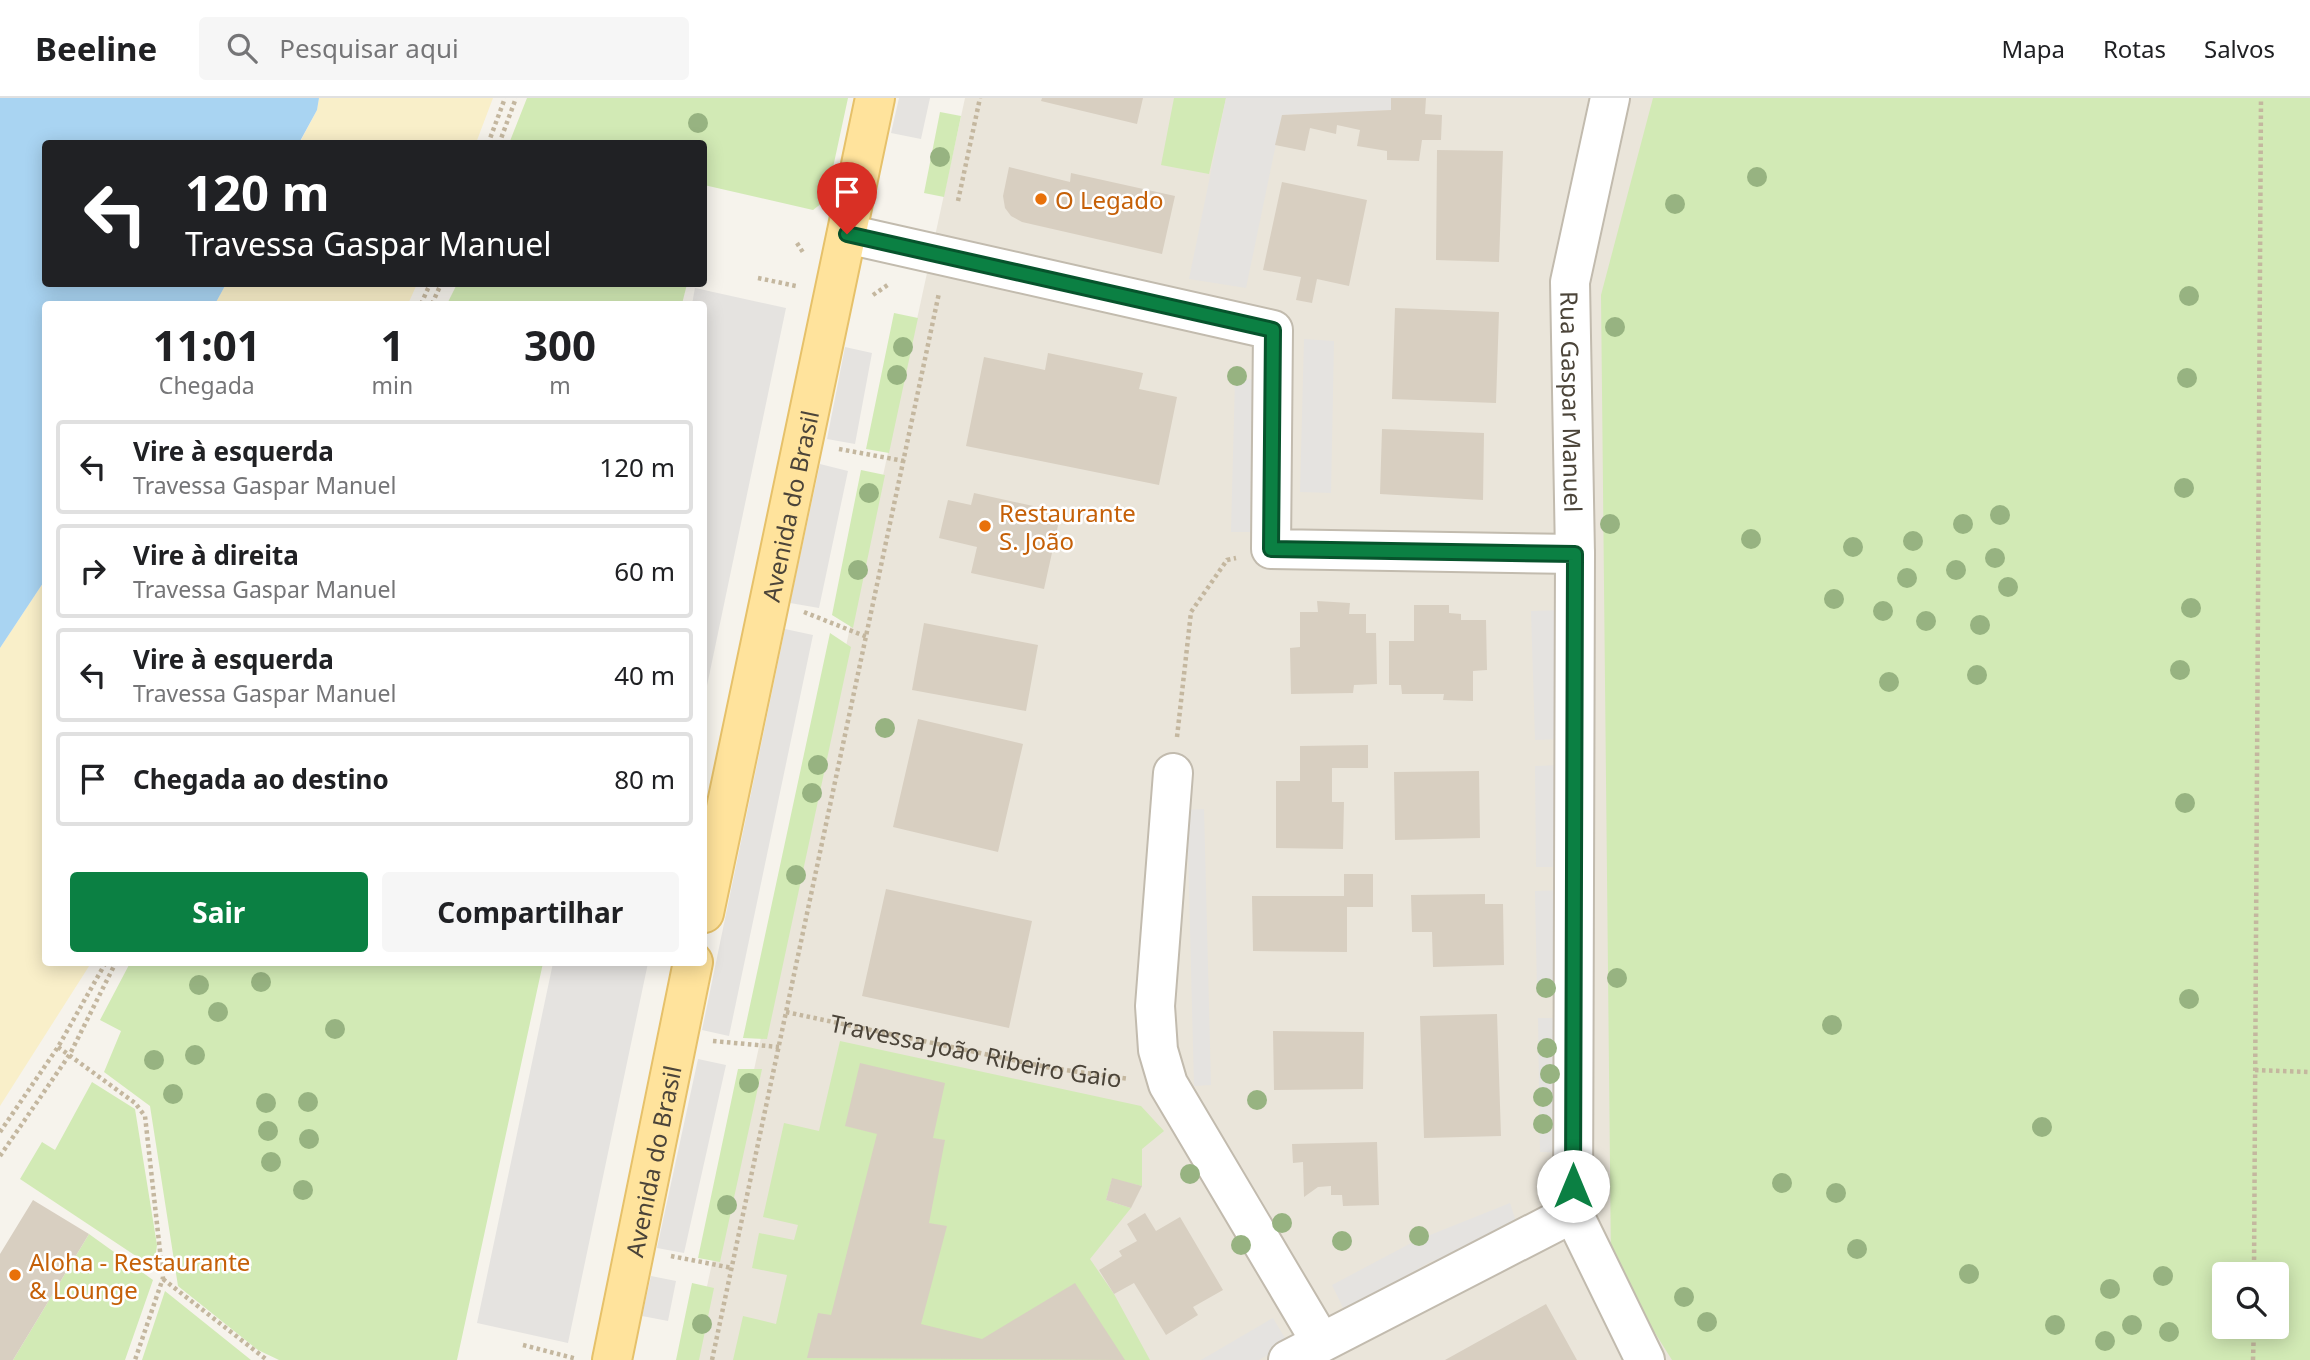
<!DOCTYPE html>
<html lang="pt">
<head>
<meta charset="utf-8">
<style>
  :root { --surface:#fff; --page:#f6f6f6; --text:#202124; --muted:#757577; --line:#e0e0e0; --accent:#0b8043 }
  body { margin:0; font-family:"Noto Sans",sans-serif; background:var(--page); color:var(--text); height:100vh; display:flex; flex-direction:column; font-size:26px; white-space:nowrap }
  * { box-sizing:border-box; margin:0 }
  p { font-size:23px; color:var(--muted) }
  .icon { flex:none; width:38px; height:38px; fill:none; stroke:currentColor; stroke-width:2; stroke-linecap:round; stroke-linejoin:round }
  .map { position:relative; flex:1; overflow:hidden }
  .panel { position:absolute; left:42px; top:203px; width:665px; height:665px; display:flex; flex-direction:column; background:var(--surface); border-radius:7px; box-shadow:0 4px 18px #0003 }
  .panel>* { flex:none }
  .guide { position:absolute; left:42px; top:42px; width:665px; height:147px; border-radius:7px; box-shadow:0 4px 18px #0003; background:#202124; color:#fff; overflow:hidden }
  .fabs { position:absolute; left:2212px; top:1164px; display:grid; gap:14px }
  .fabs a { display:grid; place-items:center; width:77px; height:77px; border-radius:7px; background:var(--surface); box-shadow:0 4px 18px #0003; font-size:35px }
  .pin { position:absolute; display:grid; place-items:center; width:60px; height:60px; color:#fff; margin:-72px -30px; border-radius:50% 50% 50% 0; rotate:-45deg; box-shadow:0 0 7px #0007 }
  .pin .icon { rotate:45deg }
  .me { position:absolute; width:77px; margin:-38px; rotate:0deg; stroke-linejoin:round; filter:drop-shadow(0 0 5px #0008) }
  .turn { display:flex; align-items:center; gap:24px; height:147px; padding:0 28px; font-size:32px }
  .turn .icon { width:91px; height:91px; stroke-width:2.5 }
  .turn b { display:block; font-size:49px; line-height:60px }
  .eta { display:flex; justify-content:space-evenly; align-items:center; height:119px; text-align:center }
  .eta b { font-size:42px; font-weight:700; line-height:49px }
  .primary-button { display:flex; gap:14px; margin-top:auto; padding:14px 28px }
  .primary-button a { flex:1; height:80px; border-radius:7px; background:var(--accent); color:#fff; font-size:28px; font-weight:700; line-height:80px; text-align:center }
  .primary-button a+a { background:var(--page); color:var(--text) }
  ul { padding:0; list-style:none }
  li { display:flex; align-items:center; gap:21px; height:94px; margin:0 14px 10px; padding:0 14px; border:4px solid var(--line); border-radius:7px }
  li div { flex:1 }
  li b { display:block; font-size:26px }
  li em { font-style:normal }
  header { display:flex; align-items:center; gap:42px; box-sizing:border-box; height:98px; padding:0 35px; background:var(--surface); border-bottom:2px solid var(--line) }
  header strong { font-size:33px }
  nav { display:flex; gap:38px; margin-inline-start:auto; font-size:24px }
  .search { width:490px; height:63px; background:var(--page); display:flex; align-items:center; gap:18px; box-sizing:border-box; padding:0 24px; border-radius:7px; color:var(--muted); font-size:26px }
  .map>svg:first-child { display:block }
  .residential { fill:#eae5da; fill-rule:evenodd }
  .green { fill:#d2eab5; fill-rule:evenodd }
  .sand { fill:#f9efc9 }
  .parking { fill:#e5e3e0 }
  .water { fill:#a9d4f2 }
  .building { fill:#d8cfc1 }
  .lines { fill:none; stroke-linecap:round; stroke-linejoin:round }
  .minor-casing { stroke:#c2bbae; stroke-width:42 }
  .major-casing { stroke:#e6c16a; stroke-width:42 }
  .path { stroke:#c4b79f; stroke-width:4.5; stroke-dasharray:3.5 3.5; stroke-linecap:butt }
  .minor { stroke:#fff; stroke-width:38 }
  .major { stroke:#ffe39c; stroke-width:38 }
  .tree { fill:#97b381 }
  .route-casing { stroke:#07532c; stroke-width:18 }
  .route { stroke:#0b8043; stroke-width:12 }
  .food-dot { fill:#e8710a; stroke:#fff; stroke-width:2.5 }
  .labels { text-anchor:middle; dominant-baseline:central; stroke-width:5; stroke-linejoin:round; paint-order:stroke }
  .food-label { font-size:24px; fill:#c56008; stroke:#fff; text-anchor:start }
  .street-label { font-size:24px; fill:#4b4439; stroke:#fff }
</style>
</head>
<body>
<header>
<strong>Beeline</strong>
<div class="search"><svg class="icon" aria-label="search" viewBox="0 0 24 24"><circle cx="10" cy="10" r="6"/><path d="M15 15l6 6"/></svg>Pesquisar aqui</div>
<nav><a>Mapa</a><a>Rotas</a><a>Salvos</a></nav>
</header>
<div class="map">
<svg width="2310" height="1262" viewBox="0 0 2310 1262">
  <rect width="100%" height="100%" fill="#f6f3ec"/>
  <path class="residential" d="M965,0H2310V1262H691ZM2224,1176H2277V1228H2224Z"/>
  <path class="green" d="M527,0H848L826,102L813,112L704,87V46L510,43Z
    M1174,0H1226L1209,76L1161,67Z
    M1653,0H2310V1262H1672L1611,1165L1601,197ZM2224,1176H2277V1228H2224Z
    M940,14L961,18L944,99L924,95Z
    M457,186H687L682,206H447Z
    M894,215L918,220L889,355L866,351Z
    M861,372L885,377L853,530L832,517Z
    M830,535L851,549L767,941L743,940Z
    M130,865H543L457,1262H279L258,1252L178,1188L150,1008L104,974L121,933L100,922Z
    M840,943L1141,1008L1164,1033L1142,1051V1088L1112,1081L1106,1102L1131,1110L1090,1161L1114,1196L1150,1262H733L743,1218L776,1226L787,1177L752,1170L759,1135L794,1142L798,1127L763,1119L784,1025L819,1033Z
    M738,971H762L720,1164L698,1160Z
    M92,984L135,1011L157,1147L154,1170L20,1081L42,1044L55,1052Z
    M89,1136L153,1182L125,1262H13Z
    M692,1185L714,1190L699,1262H676Z
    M165,1193L251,1262H142Z"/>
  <path class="sand" d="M319,0H493L476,45L299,46L317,12Z
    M226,186H417L408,206H215Z
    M45,482L46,864L91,865L0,1008V550Z"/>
  <path class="parking" d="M899,0H930L921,41L891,35Z
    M1226,0H1391V12L1282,17L1246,190L1189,181Z
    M695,190L786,210L704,602V206H692Z
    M1304,241L1334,243L1331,395L1300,394Z
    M845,249L872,255L855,346L827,341Z
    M1235,281L1265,282L1261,434H1231Z
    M820,366L848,373L819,510L790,505Z
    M1560,512L1564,641L1535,642L1531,513Z
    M785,531L813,537L729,938L702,932Z
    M1563,667L1564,769H1536L1535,668Z
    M1204,711L1211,987L1194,988L1187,712Z
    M1564,792L1566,891L1537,892L1535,793Z
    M553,865H648L568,1245L477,1225Z
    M1538,920H1567L1568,1055L1540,1054Z
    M698,961L726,967L684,1155L657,1150Z
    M1510,1105L1519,1133L1430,1164L1345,1214L1332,1187L1415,1143Z
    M651,1178L676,1183L668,1223L642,1218Z
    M1273,1220L1288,1245L1259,1262H1201Z"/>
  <path class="water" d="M0,0H319L317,12L299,45L46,46V186H226L215,206H46L45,482L0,550Z"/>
  <path class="building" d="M1042,0H1143L1137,26L1041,3Z
    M1391,0H1426L1425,16L1442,17L1441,42H1422L1419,63L1387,62V53L1357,48L1360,32L1337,27L1336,36L1310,30L1305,53L1275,47L1282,17L1391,12Z
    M1437,52L1503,53L1499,164L1436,162Z
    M1009,69L1070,84L1071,75L1175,98L1162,156L1022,124L1011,118L1005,110L1003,98Z
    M1282,84L1367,102L1349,188L1317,181L1312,205L1296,202L1301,179L1263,172Z
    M1395,210L1499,214L1496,305L1392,301Z
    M1048,255L1143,275L1139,291L1177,299L1159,387L966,348L984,259L1045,272Z
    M1382,331L1484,335L1483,402L1380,396Z
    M974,395L1038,409L1036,417L1059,423L1044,491L971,475L977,449L939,440L948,402L971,407Z
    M1317,503L1350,505L1349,516H1366V535H1376L1377,586L1354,587L1353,595L1291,596L1290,550L1300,549V514H1318Z
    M1414,507H1449V515L1461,516V522H1486L1487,572L1473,573V603L1443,602L1444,596H1402L1401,587H1389V543H1414Z
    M924,525L1038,547L1026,613L912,592Z
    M918,621L1023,646L998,754L893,729Z
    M1368,647V670H1332V704H1344L1343,751L1276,750V683H1300V648Z
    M1479,673L1480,740L1395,742L1394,674Z
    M1344,776H1373V809H1347V854L1253,853L1252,798H1344Z
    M886,791L1032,823L1009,930L862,898Z
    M1485,796V806H1503L1504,867L1433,869L1432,834H1412L1411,797Z
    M1497,916L1501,1038L1424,1040L1420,918Z
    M1273,933L1364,934L1363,991L1274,992Z
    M860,965L945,985L933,1040L945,1042L929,1125L947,1128L921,1226L982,1241L1075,1185L1125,1262L807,1260L818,1215L831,1217L877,1036L845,1028Z
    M1377,1044L1379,1107L1343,1108L1342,1097H1331V1088L1318,1089L1304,1099L1303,1064L1293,1065L1292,1046Z
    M1112,1080L1142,1088L1131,1110L1106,1102Z
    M33,1102L89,1136L13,1262H0V1156Z
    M1145,1115L1156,1133L1180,1119L1223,1192L1193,1209L1198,1217L1166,1237L1134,1185L1114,1196L1099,1172L1122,1158L1119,1153L1137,1143L1127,1126Z
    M1546,1206L1577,1262H1445Z"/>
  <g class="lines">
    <g class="minor-casing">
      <g id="minor">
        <path id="s2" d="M1610,0L1570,184L1575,456L1573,1115L1645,1262"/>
        <path d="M847,136L1273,232L1271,451L1575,456"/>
        <path d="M1173,675L1155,908L1158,952L1168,986L1321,1244"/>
        <path d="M1288,1262L1573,1115"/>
      </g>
    </g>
    <g class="major-casing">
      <g id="major">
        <path id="s3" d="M704,815L875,0"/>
        <path id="s4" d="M612,1262L693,864"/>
      </g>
    </g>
    <g class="path">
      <path d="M488,46L505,0"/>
      <path d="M499,46L516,0"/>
      <path d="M958,103L980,0"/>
      <path d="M797,145L804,156"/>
      <path d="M758,180L796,188"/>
      <path d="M873,197L889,186"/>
      <path d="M421,206L430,186"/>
      <path d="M432,206L441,186"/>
      <path d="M839,351L904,363"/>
      <path d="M804,514L867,539"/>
      <path d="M1177,639L1191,514L1227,462L1236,460"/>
      <path id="s1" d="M786,914L1051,970L1129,981"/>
      <path d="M713,943L779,949"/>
      <path d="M58,949L135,1005L145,1018L163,1180L135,1262"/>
      <path d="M2255,972L2310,974"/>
      <path d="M0,1034L58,949L106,864"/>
      <path d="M0,1058L70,956L116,864"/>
      <path d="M671,1158L732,1170"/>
      <path d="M2254,1176L2261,0"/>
      <path d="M163,1181L267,1262"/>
      <path d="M523,1247L577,1261"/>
      <path d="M712,1262L939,195"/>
      <path d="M2253,1262L2254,1228"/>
    </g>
    <use href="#minor" class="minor"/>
    <use href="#major" class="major"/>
  </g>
  <g class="tree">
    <circle cx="698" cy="25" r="10"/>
    <circle cx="940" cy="59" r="10"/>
    <circle cx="1757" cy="79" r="10"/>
    <circle cx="1675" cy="106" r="10"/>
    <circle cx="2189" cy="198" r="10"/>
    <circle cx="1615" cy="229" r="10"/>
    <circle cx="903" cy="249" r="10"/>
    <circle cx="897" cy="277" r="10"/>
    <circle cx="1237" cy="278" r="10"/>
    <circle cx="2187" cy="280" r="10"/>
    <circle cx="2184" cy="390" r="10"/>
    <circle cx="869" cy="395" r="10"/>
    <circle cx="2000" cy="417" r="10"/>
    <circle cx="1610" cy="426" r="10"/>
    <circle cx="1963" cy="426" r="10"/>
    <circle cx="1751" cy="441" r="10"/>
    <circle cx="1913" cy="443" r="10"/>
    <circle cx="1853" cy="449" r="10"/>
    <circle cx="1995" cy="460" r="10"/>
    <circle cx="858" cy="472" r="10"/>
    <circle cx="1956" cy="472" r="10"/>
    <circle cx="1907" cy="480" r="10"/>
    <circle cx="2008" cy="489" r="10"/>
    <circle cx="1834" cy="501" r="10"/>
    <circle cx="2191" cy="510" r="10"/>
    <circle cx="1883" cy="513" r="10"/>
    <circle cx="1926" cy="523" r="10"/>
    <circle cx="1980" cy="527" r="10"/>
    <circle cx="2180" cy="572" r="10"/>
    <circle cx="1977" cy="577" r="10"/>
    <circle cx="1889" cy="584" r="10"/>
    <circle cx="885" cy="630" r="10"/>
    <circle cx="818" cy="667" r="10"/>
    <circle cx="812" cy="695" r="10"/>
    <circle cx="2185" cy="705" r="10"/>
    <circle cx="796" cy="777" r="10"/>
    <circle cx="1617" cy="880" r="10"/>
    <circle cx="261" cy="884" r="10"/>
    <circle cx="199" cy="887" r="10"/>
    <circle cx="1546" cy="890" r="10"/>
    <circle cx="2189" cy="901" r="10"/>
    <circle cx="218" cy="914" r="10"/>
    <circle cx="1832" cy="927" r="10"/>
    <circle cx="335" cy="931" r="10"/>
    <circle cx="1547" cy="950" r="10"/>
    <circle cx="195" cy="957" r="10"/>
    <circle cx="154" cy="962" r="10"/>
    <circle cx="1550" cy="976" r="10"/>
    <circle cx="749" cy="985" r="10"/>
    <circle cx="173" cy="996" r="10"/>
    <circle cx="1543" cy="999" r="10"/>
    <circle cx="1257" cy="1002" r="10"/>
    <circle cx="308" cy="1004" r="10"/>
    <circle cx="266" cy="1005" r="10"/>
    <circle cx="1543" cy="1026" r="10"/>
    <circle cx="2042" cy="1029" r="10"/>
    <circle cx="268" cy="1033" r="10"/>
    <circle cx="309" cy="1041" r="10"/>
    <circle cx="271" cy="1064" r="10"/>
    <circle cx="1190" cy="1076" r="10"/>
    <circle cx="1782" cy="1085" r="10"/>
    <circle cx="303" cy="1092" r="10"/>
    <circle cx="1836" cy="1095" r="10"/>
    <circle cx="727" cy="1107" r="10"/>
    <circle cx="1282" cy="1125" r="10"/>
    <circle cx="1419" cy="1138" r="10"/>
    <circle cx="1342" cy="1143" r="10"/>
    <circle cx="1241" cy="1147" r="10"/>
    <circle cx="1857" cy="1151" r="10"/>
    <circle cx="1969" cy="1176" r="10"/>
    <circle cx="2163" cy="1178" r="10"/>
    <circle cx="2110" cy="1191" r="10"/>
    <circle cx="1684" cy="1199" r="10"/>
    <circle cx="1707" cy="1224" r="10"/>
    <circle cx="702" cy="1226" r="10"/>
    <circle cx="2055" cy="1227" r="10"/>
    <circle cx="2132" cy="1227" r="10"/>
    <circle cx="2169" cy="1234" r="10"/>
    <circle cx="2105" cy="1243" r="10"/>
  </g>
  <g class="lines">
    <g class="route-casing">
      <path id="route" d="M847,136L1273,232L1271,451L1575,456L1573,1088"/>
    </g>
    <use href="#route" class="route"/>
  </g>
  <g class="food-dot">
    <circle cx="1041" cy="101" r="7"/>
    <circle cx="985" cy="428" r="7"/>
    <circle cx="15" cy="1177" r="7"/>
  </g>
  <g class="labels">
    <g class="food-label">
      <text x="1055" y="101">O Legado</text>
      <text x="999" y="414">Restaurante<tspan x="999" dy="28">S. João</tspan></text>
      <text x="29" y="1163">Aloha - Restaurante<tspan x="29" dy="28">&amp; Lounge</tspan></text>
    </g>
    <g class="street-label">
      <text stroke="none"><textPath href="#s2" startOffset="308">Rua Gaspar Manuel</textPath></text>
      <text stroke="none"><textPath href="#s3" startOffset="416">Avenida do Brasil</textPath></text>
      <text stroke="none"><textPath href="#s1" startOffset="194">Travessa João Ribeiro Gaio</textPath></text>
      <text stroke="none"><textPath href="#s4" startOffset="203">Avenida do Brasil</textPath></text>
    </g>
  </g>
</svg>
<div class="fabs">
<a><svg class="icon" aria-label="search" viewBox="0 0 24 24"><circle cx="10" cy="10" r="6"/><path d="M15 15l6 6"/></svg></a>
</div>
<div class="pin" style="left:847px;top:136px;background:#d93025"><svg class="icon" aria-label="arrive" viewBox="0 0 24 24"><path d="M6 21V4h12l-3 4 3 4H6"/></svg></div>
<svg class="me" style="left:1573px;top:1088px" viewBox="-20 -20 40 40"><circle r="19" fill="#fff"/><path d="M0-13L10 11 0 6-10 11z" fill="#0b8043"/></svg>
<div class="guide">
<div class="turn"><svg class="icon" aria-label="left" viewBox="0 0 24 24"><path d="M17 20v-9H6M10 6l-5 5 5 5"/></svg><div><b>120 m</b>Travessa Gaspar Manuel</div></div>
</div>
<section class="panel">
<div class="eta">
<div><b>11:01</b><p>Chegada</p></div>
<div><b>1</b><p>min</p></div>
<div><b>300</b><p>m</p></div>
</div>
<ul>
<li><svg class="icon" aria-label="left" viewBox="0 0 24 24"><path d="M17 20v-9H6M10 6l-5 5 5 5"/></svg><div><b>Vire à esquerda</b><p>Travessa Gaspar Manuel</p></div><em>120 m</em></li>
<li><svg class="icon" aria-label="right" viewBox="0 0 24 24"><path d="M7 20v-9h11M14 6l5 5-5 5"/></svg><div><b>Vire à direita</b><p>Travessa Gaspar Manuel</p></div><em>60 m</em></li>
<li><svg class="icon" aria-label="left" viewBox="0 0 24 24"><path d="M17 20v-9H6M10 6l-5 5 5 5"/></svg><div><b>Vire à esquerda</b><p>Travessa Gaspar Manuel</p></div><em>40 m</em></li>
<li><svg class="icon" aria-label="arrive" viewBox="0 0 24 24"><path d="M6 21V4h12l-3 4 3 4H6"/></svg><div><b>Chegada ao destino</b></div><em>80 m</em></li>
</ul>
<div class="primary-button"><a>Sair</a><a>Compartilhar</a></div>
</section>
</div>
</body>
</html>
